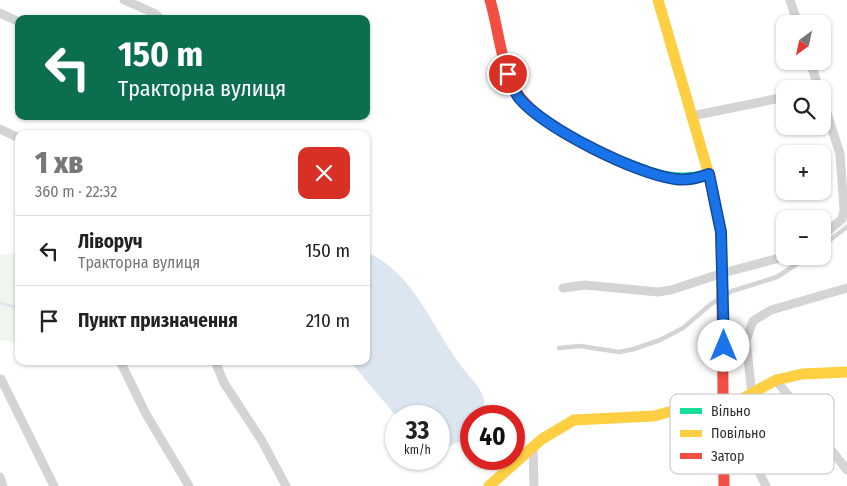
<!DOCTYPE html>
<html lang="uk">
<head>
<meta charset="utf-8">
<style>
  :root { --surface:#fff; --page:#f2f2f2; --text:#222; --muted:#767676; --line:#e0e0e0; --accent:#787878 }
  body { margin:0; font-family:"Fira Sans Condensed",sans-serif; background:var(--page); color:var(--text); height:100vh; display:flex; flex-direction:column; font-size:19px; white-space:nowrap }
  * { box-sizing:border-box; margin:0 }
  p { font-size:16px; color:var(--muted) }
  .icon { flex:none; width:28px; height:28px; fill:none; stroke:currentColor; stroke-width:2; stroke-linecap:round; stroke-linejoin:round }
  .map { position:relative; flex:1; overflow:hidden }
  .details { position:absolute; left:15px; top:130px; width:355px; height:235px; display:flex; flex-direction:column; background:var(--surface); border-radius:10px; box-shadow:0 1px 4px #0004 }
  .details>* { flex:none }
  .guide { position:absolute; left:15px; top:15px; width:355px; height:105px; border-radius:10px; box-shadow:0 1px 4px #0004; background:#0b6e4f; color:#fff; overflow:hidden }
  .needle { width:32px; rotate:213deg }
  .buttons { position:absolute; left:776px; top:15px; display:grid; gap:10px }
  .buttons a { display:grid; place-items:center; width:55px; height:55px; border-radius:10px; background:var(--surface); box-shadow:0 1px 4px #0004; font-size:25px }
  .speed { position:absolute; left:385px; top:405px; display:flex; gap:10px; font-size:25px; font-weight:700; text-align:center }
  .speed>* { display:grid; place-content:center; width:65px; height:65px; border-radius:50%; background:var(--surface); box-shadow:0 1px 4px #0004; line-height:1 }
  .speed small { font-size:12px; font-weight:400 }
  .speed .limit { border:8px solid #d22; background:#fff; color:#111 }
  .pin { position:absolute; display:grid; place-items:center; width:42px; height:42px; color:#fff; margin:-21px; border:2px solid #fff; border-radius:50%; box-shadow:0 1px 5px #0007 }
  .me { position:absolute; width:55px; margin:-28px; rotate:0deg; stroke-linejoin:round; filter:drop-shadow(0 0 4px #0008) }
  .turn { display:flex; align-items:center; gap:18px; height:105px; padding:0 20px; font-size:22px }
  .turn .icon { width:65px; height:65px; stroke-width:2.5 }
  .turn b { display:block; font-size:35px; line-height:42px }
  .round { display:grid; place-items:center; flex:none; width:52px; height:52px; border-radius:10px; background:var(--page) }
  .headline { display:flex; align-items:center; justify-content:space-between; height:85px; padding:0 20px }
  h1 { font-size:30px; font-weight:800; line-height:38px; color:var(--accent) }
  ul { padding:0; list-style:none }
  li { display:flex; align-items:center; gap:15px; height:70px; padding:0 20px; border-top:1px solid var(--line) }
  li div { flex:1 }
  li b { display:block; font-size:19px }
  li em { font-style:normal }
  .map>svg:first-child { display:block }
  .green { fill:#f0f5ed }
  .water { fill:#dbe6f1 }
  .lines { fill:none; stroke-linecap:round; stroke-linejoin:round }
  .stream { stroke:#dbe6f1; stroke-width:2.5 }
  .lane { stroke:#d4d4d4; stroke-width:4.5 }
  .street { stroke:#d4d4d4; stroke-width:9 }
  .fast { stroke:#16e098; stroke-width:11 }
  .slow { stroke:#ffcf43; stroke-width:11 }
  .jam { stroke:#f24e42; stroke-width:11 }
  .route-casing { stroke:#114b97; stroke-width:12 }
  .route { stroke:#1a73e8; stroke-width:9 }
  .key { fill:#fff; stroke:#c1c1c1; stroke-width:1 }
  .key-label { font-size:14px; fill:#303030 }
</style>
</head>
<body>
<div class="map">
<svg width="847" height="486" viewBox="0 0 847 486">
  <rect width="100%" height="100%" fill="#fff"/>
  <path class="green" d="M19,253V343L0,340V255Z"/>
  <path class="water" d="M366,252C413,272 431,325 459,363C466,374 477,382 482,394C486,403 484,408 481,416H471V437L445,448L439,447V416H396L350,361H366Z"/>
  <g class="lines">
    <path class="stream" d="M0,303L19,308"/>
    <path class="lane" d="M822,246L847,227
      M559,348L580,346L619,352L634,349L660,340L683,328L711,304L732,291L777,277L809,256"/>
    <path class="street" d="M124,0L156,14L160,19
      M790,0L798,24
      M0,13L19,22
      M810,61L819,89
      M822,98L840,154L844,210L842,219L822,236
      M692,116L785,97
      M0,129L19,138
      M563,288L585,285L658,292L671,290L723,273L787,256
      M120,361L146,414L189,486
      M215,361L224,383L262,441L286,486
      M1,379L54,486
      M776,380L847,470
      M752,395L746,340L753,321L771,310L847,288
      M726,406L766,486
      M533,449L534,486
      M0,477L3,486"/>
    <path class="fast" d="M618,160C653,174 671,183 709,175"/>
    <path class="slow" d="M658,0L709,175L721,232L722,295
      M489,486L542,439L574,420L654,416L683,408L702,411L740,400L776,380L802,374L847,372"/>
    <path class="jam" d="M490,0C498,27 500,56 511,82C526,118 584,145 618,160
      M722,295L724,486"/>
  </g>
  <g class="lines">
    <g class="route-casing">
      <path id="route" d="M508,74C511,82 514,91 519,98C544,128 636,174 675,179C687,181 698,178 709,174L721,232L724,346"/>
    </g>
    <use href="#route" class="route"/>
  </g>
  <rect x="670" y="394" width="164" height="80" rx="8" class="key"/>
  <rect x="680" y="408" width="22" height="6" fill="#16e098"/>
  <rect x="680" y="430" width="22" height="7" fill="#ffcf43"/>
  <rect x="680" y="453" width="22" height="6" fill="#f24e42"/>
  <g class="key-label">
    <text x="711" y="416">Вільно</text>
    <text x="711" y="438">Повільно</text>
    <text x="711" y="461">Затор</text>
  </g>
</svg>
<div class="buttons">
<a><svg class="needle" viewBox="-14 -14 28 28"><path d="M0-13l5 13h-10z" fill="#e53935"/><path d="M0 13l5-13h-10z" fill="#767676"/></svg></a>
<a><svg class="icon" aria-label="search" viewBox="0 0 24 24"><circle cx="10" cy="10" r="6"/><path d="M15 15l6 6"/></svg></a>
<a>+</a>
<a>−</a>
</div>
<div class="speed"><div>33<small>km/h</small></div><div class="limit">40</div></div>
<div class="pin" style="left:508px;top:74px;background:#d93025"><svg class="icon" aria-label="arrive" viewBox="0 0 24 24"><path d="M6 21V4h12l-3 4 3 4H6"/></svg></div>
<svg class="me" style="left:724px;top:346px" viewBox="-20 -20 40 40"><circle r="19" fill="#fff"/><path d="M0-13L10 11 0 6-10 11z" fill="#1a73e8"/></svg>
<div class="guide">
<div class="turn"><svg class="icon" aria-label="left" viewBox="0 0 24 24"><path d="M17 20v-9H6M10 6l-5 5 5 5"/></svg><div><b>150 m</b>Тракторна вулиця</div></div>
</div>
<section class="details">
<div class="headline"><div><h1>1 хв</h1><p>360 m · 22:32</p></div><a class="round" style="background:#d93025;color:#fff"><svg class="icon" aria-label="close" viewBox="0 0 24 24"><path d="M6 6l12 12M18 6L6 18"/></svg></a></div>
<ul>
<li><svg class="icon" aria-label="left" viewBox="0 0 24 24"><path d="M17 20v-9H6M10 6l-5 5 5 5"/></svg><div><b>Ліворуч</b><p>Тракторна вулиця</p></div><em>150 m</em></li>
<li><svg class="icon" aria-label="arrive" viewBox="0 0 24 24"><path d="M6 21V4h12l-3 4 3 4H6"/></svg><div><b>Пункт призначення</b></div><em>210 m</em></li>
</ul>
</section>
</div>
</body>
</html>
